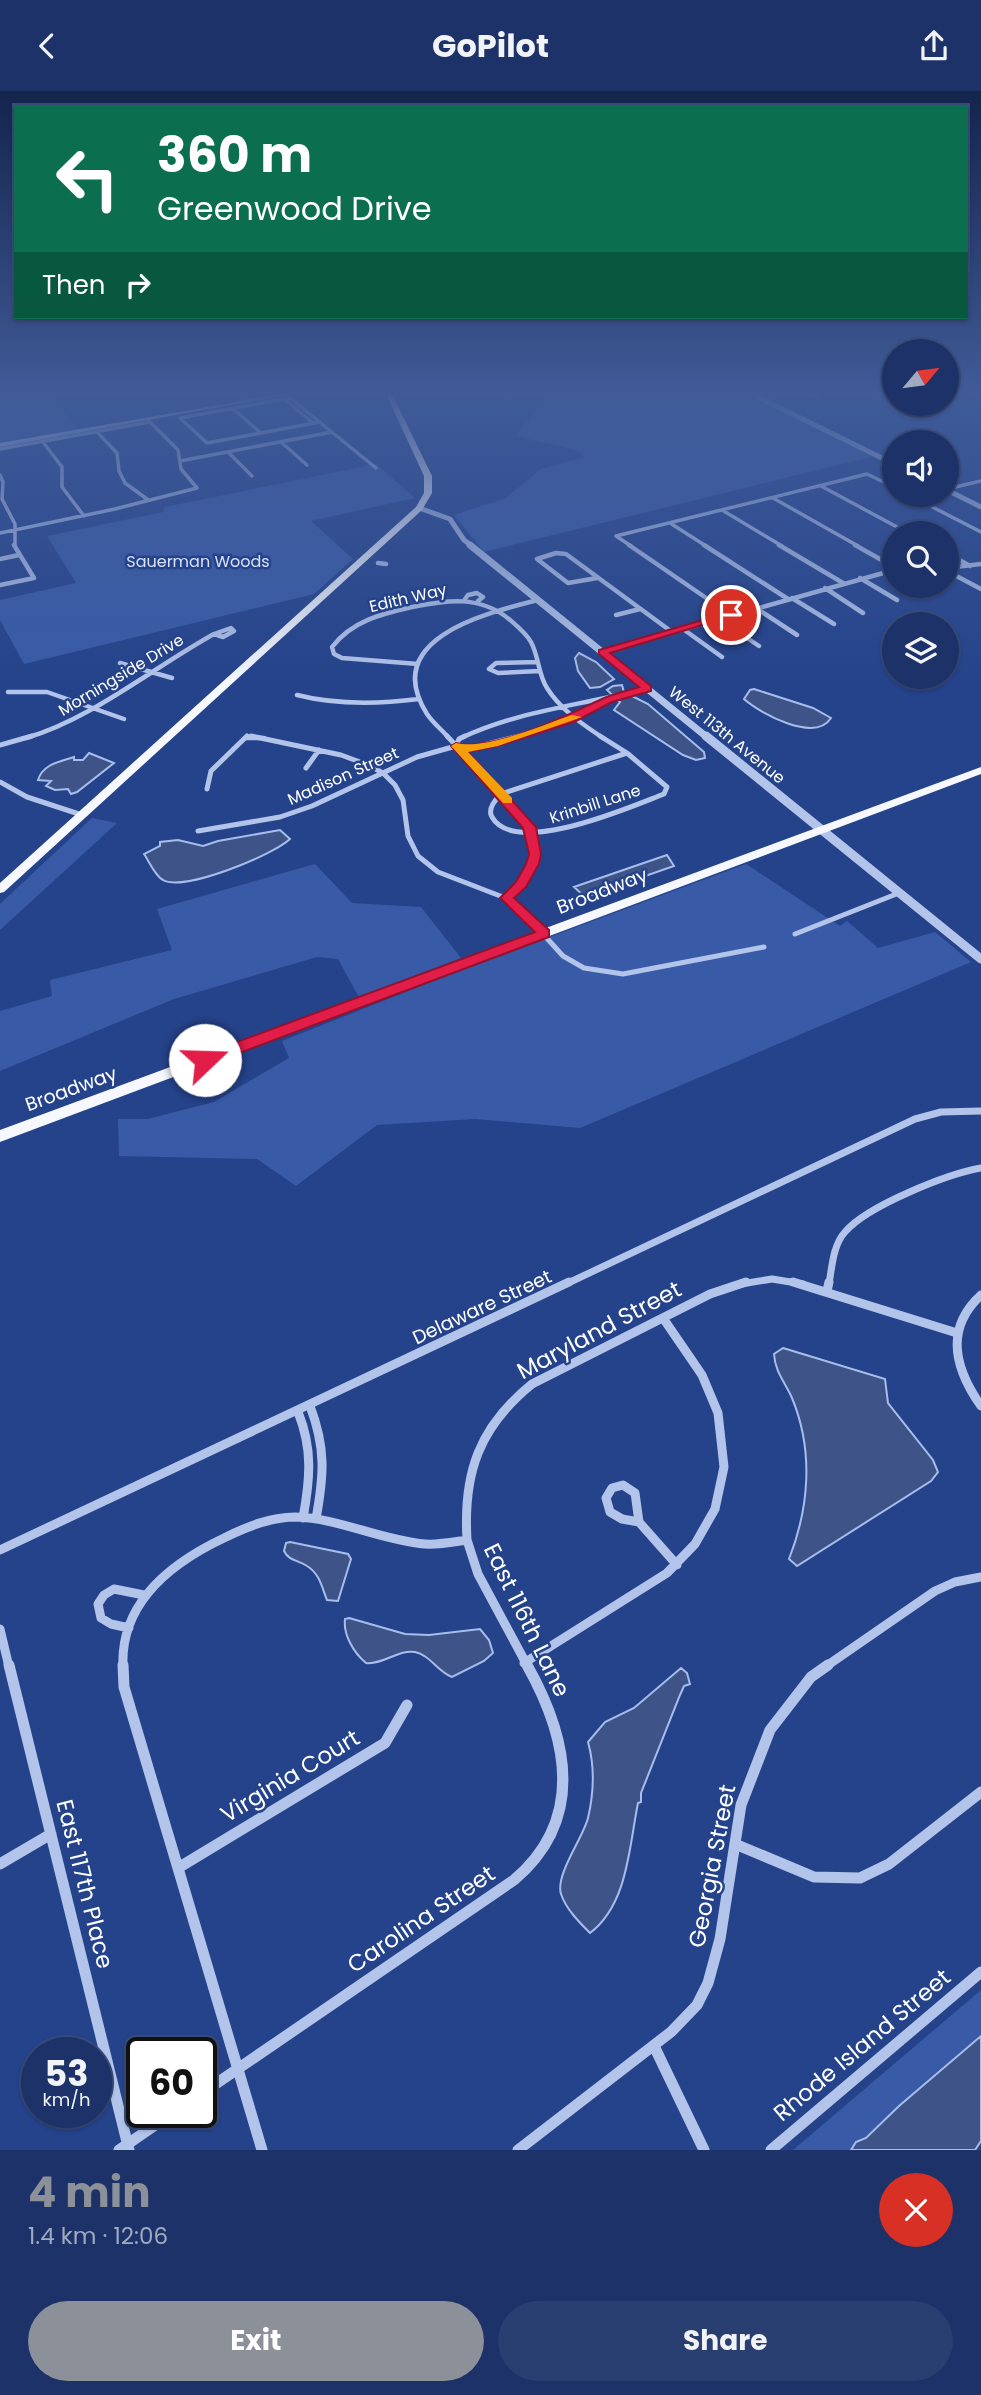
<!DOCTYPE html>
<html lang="en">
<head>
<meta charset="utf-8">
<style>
  :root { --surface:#1c3268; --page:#293e71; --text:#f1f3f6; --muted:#a0aac0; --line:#3a4d7c; --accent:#8c9099 }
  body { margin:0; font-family:Poppins,sans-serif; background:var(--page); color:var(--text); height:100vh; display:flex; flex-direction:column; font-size:26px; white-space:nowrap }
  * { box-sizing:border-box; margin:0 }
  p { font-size:23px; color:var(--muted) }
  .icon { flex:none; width:38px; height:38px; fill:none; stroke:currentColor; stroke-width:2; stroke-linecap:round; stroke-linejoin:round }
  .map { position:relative; height:2059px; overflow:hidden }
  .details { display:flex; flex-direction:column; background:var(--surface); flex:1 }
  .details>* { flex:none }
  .banner { position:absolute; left:14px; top:14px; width:954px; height:214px; border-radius:0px; box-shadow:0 2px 5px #0004,0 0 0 2px var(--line); background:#0b6e4f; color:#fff; overflow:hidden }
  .needle { width:46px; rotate:61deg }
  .controls { position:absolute; left:882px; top:248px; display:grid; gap:14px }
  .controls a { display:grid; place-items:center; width:77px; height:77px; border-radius:50%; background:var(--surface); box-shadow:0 2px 5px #0004,0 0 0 2px var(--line); font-size:35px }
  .speed { position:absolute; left:21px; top:1946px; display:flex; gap:14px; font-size:35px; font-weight:700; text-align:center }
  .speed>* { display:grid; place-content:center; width:91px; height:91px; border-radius:50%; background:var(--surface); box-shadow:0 2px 5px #0004,0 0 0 2px var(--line); line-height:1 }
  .speed small { font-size:18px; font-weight:400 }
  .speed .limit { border:4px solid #111; border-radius:10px; background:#fff; color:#111 }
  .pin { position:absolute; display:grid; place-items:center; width:60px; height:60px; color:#fff; margin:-30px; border:4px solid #fff; border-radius:50%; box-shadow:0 2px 7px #0007 }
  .me { position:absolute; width:77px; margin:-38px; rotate:69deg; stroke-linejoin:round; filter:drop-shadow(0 0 5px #0008) }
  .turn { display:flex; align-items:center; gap:24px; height:147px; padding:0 28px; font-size:32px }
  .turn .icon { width:91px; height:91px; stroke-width:2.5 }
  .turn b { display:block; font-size:49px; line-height:60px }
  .then { display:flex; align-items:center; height:66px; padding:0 28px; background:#0003; gap:14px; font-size:26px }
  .round { display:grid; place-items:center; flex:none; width:74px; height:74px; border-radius:37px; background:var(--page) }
  .summary { display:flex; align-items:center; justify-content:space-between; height:119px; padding:0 28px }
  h1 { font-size:42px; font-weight:700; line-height:52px; color:var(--accent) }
  .action { display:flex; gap:14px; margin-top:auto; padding:14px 28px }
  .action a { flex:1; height:80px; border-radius:42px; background:var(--accent); color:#fff; font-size:28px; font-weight:700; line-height:80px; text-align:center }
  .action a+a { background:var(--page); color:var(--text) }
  header { display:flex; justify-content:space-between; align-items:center; height:91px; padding:0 28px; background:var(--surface); font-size:32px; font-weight:700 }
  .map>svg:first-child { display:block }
  .green { fill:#395ba7 }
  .water { fill:#3e5488; stroke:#a7bdeb; stroke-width:2 }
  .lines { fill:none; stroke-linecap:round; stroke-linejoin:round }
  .minor-far5 { stroke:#b3c4ea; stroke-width:3.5 }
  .minor-far4 { stroke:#b3c4ea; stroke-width:4.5 }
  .minor-far3 { stroke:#b3c4ea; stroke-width:5 }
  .minor-far2 { stroke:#b3c4ea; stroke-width:7 }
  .minor-far1 { stroke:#b3c4ea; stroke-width:9 }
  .minor { stroke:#b3c4ea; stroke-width:11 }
  .tertiary-far2 { stroke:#b3c4ea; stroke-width:5 }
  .tertiary-far1 { stroke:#b3c4ea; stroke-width:7 }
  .tertiary { stroke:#b3c4ea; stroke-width:9 }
  .secondary { fill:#dde5f8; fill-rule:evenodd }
  .primary { fill:#f6f8fe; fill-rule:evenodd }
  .route { fill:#e11d48; stroke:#92132f; stroke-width:2 }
  .slow { fill:#f59e0b }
  .labels { text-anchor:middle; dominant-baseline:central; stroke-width:5; stroke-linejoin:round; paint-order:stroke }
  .far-park-label { font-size:16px; fill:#d7e1f8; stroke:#25438b }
  .far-street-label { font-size:16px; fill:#fff; stroke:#25438b }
  .street-label { font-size:19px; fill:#fff; stroke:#25438b }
  .near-street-label { font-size:23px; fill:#fff; stroke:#25438b }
</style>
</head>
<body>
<header><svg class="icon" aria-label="back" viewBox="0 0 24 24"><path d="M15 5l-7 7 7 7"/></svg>GoPilot<svg class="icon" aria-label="share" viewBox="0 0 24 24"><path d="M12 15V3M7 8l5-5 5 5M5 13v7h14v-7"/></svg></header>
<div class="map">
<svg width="981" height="2059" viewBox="0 0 981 2059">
  <rect width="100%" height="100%" fill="#25438b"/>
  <path class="green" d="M0,303H49L79,339L0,353Z
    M548,303H747L875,365L484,461L454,424L506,407L541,378L584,366L576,359L516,345Z
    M376,373L415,407L311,430L353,468L314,503L24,573L0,529V509L76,492L47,445L163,421L165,416Z
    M92,727L117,732L0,839V813Z
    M315,773L352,812L421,816L461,867L359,906L338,868L317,866L174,908L0,980V920L52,905L50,889L172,859L157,818Z
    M746,773L840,835L847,830L878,857L935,841L971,871L580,1037L475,1028L377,1034L296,1095L257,1068L119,1065L118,1028H148L214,1011L289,967L282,950L469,876Z
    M981,1899V1945L851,2059H793Z"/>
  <path class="water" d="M579,562L596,571L614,588L600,596L590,597L578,580L575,567Z
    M622,594L624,601L648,613L704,661L705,667L696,669L683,664L614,619L620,611L607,599L613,595Z
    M754,598L813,617L831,627C815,652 761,623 744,608L750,599Z
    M89,662L114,672L77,701L71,703L68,698L55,699L46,695L51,690L38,689C43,673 59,671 74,666V669H83Z
    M280,739L290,748C273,764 184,801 163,789C155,785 149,770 144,763L160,755V751L178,749L203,755L218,750Z
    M667,764L674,775L585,806L574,796Z
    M783,1257L885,1288L888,1312L933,1369L938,1381L931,1390L797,1475L789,1468C809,1417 814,1360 792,1307C785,1291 775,1281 774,1263Z
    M290,1451L348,1463L351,1468L338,1510L327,1509C322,1497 320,1483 307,1475C298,1469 289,1470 284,1460L286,1452Z
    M349,1527L405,1543L429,1544L480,1538L489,1549L493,1562L484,1570L452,1586C438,1581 430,1564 415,1561C399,1558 383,1574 366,1572C354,1562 343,1544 345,1528Z
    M681,1577L687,1582L690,1593L684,1595L680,1604L641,1702V1711L638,1712C629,1756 628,1813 590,1842C579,1831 566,1818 561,1803C555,1784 583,1747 588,1727C594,1701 595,1676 588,1651L605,1631L634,1617Z
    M981,1945V2050L975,2059H851L856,2051L866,2047L899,2015Z"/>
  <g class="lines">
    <path class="minor-far5" d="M285,303L376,377
      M811,303L818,306
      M284,308L313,332
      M232,317L261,342
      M180,327L207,352L320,331
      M180,327L290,307
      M97,341L117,362L119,380L125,392L147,408
      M43,351L62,376V396L84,425
      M281,351L307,374
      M0,358L150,331
      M228,361L252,385
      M180,370L332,341
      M0,384L3,391L2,408L15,433V455
      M821,395L910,443
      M947,398L981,390
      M909,404L981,441
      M773,407L858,455
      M722,419L782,455
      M670,432L706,455
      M0,442L115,418L197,397L181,378L178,359L147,328
      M616,445L867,383L894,396
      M616,445L631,455"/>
    <path class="minor-far4" d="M629,454L731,524
      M704,454L788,508
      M779,454L843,492
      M855,454L894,476
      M947,462L970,475
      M0,468L19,464
      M378,472L386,473
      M947,477L981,473
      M947,480L981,498
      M597,487L568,492L537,468L556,462L566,463L672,541
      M860,487L897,509
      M0,494L34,487L14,454
      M922,495L931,500
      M825,497L863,522
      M792,507L834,533
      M465,508L468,504L477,502L483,506L478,510
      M756,517L797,544
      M616,524L640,518
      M719,528L759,555
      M231,537L234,540L223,546L214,543Z
      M683,538L722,566
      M602,561L894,479
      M537,571L496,572L489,578L498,582L539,580
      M120,572L172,587
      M418,573L342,567L334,563L332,556C352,530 381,523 412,516C447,509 479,504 509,528C517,535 526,542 531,551C539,566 538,583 547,597C560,618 582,633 603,647
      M8,601H47L124,628
      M297,604C336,614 379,613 419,608
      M26,647C90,629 154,576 214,543
      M245,647H264
      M449,647C442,639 433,632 427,623C379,547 487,522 538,509
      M461,647C520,619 585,614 647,597
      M513,647L570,629L608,609"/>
    <path class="minor-far3" d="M251,645L341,664L371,675L384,683L395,694L403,709L408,745L418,765L438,781L508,808L525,823L563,865L584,877L623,883L764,856
      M447,645C465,664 482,683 499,701C536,741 548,764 506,807
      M600,645L627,662
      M0,654L32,645
      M456,655L459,648L465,645
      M627,662L667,696L664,703C632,715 515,767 492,726C487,718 495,709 501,703Z
      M306,677L319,659
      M0,691L27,706L82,724
      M207,698L211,680L247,645
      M198,740L280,726L312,715L417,666L456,655L467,658L519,645
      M795,843L899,802"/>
    <path class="minor-far2" d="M566,1193L915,1028L941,1021L981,1020
      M741,1193L772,1188L803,1193
      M829,1193C832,1176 833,1154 845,1141C867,1115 947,1083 981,1077"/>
    <path class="minor-far1" d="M793,1191L957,1242
      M827,1200L829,1191
      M981,1204C944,1238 955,1278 981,1315
      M310,1315C326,1357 324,1384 316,1428
      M298,1321C313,1358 310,1389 303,1427
      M623,1394L635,1402L639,1431L622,1428L610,1421L606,1407L612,1397Z
      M639,1431L677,1474
      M467,1449L478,1483L528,1576
      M0,1459L569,1191
      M129,1537L111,1533L101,1527L98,1513L104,1504L114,1498L144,1504
      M0,1538L9,1576
      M524,1572L667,1482L695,1453L715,1418L724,1376L718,1322L702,1284L663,1227
      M123,1576C120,1511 171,1472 224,1447C246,1436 270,1426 295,1426C339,1427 380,1449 425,1453C439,1454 453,1451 467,1449C463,1382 479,1336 532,1293L710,1203L746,1191
      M825,1576L935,1500L955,1491L981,1486"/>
    <path class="minor" d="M9,1574L129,2059
      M123,1574L124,1596L262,2059
      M735,1753L814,1786L860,1787L889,1773L981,1701
      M0,1773L51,1743
      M178,1777L385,1652L407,1614
      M654,1955L704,2059
      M201,2003L514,1789C586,1728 568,1647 527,1574
      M119,2059L174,2021
      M518,2059L671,1941L697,1914L708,1892L720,1848L741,1714L770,1639L811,1586L828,1574
      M771,2059L981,1881"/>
    <path class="tertiary-far2" d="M752,303L894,373
      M947,399L981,416
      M419,417L450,428L464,449L472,455"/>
    <path class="tertiary-far1" d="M470,454L708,647"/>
    <path class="tertiary" d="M706,645L981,868"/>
    <path class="secondary" d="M282,303H292L0,356V352Z"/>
    <path class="primary" d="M386,303H392L432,385V402L422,419L4,801L0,802V792L416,416L424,402V385Z
      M981,676V683L0,1051V1039Z"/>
  </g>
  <linearGradient id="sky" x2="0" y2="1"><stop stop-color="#14254c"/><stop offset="0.51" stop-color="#405b98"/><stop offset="1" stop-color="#405b98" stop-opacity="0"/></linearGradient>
  <rect width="981" height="591" fill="url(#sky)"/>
  <path class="route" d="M727,522L736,524L610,562L651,595V600L612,611L574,631L498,655L468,661L536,736L541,763L539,773L526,796L514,807L549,839V846L210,973H199L197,969L199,965L535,841L500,807L516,791L526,773L529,763L523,737L451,655L456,652C494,661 567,624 602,608C614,602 627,600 639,596L599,563V559Z"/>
  <path class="slow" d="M572,624L582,626L498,655L468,661L512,707V712H503L451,655L456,652C487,659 542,634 572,624Z"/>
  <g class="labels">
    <g class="far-park-label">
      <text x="198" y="470">Sauerman Woods</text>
    </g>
    <g class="far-street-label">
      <text transform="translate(408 507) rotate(-13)">Edith Way</text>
      <text transform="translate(121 584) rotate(-31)">Morningside Drive</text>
      <text transform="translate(727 644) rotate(39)">West 113th Avenue</text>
      <text transform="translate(343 685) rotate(-24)">Madison Street</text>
      <text transform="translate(595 713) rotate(-18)">Krinbill Lane</text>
    </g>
    <g class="street-label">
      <text transform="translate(602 800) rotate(-21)">Broadway</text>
      <text transform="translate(71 998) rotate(-20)">Broadway</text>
      <text transform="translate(482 1216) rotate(-25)">Delaware Street</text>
    </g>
    <g class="near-street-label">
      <text transform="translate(599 1239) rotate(-28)">Maryland Street</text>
      <text transform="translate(527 1529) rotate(64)">East 116th Lane</text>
      <text transform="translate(290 1685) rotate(-31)">Virginia Court</text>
      <text transform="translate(712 1775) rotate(-79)">Georgia Street</text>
      <text transform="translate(85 1793) rotate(76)">East 117th Place</text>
      <text transform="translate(421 1828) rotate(-34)">Carolina Street</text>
      <text transform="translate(862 1954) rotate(-40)">Rhode Island Street</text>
    </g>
  </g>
</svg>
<div class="controls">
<a><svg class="needle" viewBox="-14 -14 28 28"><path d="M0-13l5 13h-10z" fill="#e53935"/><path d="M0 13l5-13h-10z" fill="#a0aac0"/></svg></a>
<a><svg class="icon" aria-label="sound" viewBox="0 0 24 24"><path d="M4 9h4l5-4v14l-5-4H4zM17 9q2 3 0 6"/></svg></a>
<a><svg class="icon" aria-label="search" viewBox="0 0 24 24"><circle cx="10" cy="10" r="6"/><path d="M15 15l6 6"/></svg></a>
<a><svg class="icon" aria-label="layers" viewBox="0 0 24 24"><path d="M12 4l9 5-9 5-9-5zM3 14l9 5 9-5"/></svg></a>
</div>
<div class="speed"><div>53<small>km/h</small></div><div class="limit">60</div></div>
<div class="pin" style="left:731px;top:524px;background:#d93025"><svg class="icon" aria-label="arrive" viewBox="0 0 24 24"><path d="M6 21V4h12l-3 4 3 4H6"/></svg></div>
<svg class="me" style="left:205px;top:969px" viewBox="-20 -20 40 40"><circle r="19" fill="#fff"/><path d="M0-13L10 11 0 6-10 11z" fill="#e11d48"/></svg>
<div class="banner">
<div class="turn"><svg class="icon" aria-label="left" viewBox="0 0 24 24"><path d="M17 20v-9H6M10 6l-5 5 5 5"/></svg><div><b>360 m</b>Greenwood Drive</div></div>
<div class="then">Then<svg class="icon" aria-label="right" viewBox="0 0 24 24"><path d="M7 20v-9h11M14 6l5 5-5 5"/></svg></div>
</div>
</div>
<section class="details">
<div class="summary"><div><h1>4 min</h1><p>1.4 km · 12:06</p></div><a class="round" style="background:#d93025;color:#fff"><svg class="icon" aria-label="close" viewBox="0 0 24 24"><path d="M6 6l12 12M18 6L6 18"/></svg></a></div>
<div class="action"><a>Exit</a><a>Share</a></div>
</section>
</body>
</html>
